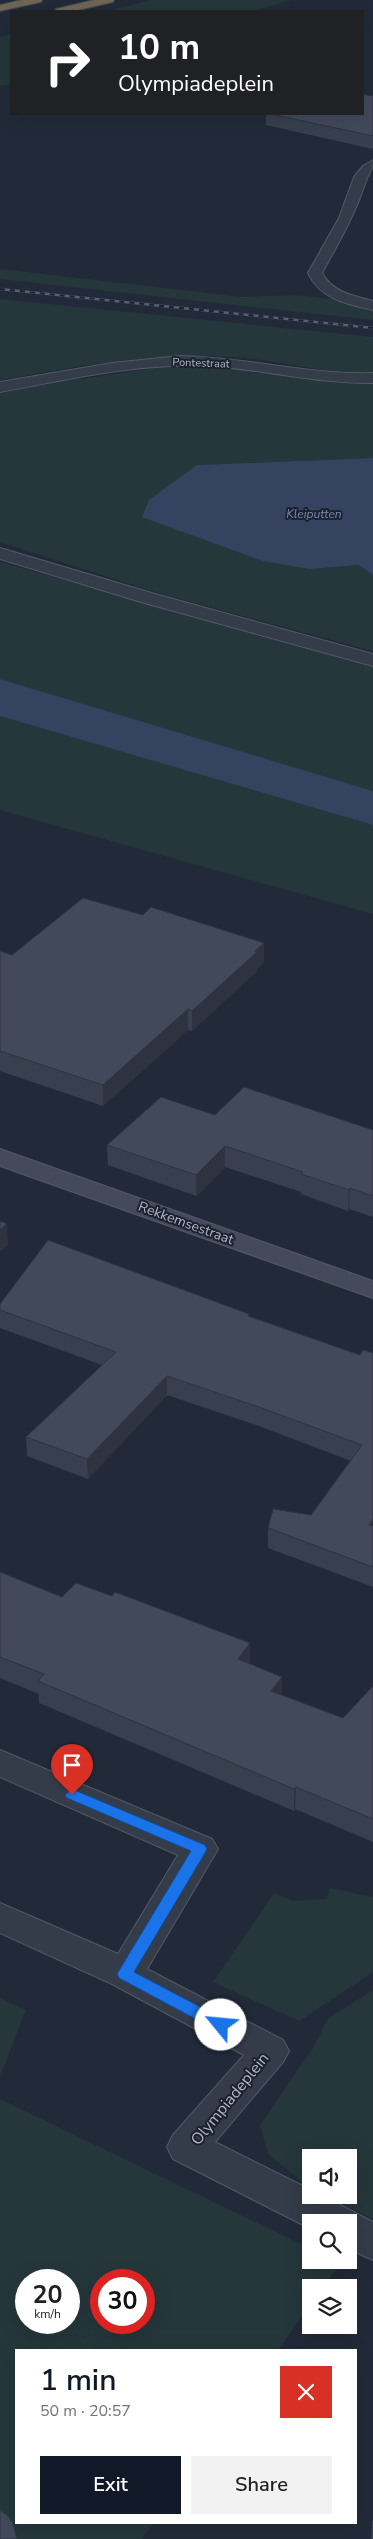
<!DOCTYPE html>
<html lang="en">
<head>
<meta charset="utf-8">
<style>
  :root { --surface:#fff; --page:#f2f2f2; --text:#202124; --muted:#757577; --accent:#111827 }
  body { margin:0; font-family:"Nunito Sans",sans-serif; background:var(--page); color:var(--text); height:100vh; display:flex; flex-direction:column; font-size:19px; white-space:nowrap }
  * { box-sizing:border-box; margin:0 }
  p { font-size:16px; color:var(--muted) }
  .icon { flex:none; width:28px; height:28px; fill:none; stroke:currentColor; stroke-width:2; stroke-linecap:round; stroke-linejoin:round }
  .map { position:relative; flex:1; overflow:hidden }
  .details { position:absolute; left:15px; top:2349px; width:342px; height:175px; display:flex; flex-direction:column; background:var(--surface); border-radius:0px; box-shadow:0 5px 20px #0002 }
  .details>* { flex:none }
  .hud { position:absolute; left:10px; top:10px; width:354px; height:105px; border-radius:0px; box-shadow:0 5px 20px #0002; background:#202124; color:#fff; overflow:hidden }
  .fabs { position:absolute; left:302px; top:2149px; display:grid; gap:10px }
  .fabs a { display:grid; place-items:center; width:55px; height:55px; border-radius:0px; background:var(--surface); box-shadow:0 5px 20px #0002; font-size:25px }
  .speed { position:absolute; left:15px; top:2269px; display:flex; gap:10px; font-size:25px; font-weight:700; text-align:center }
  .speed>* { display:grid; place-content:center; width:65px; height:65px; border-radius:50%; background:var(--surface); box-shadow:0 5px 20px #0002; line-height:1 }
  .speed small { font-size:12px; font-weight:400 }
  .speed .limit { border:8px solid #d22; background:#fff; color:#111 }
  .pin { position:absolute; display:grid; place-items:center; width:42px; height:42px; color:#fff; margin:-51px -21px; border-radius:50% 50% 50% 0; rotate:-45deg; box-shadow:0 0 5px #0007 }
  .pin .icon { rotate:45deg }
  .me { position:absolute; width:55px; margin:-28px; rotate:298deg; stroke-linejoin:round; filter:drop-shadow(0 0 4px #0008) }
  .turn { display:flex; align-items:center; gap:18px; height:105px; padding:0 25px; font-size:22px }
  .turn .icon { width:65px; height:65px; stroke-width:2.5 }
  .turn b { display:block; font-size:35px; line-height:42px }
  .round { display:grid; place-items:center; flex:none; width:52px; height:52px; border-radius:0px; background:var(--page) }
  .head { display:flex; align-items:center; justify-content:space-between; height:85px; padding:0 25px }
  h1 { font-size:30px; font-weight:600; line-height:38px; color:var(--accent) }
  .primary-button { display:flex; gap:10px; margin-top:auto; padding:10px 25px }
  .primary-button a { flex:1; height:58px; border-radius:0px; background:var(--accent); color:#fff; font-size:20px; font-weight:600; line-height:58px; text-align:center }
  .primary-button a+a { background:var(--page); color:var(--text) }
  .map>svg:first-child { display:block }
  .green { fill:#25373b; fill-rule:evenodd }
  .water { fill:#364360 }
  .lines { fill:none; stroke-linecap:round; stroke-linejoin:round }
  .lane-casing { stroke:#535967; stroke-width:2 }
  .street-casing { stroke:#535967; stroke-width:2 }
  .secondary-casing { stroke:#535967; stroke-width:2 }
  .highway-casing { stroke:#404654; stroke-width:2 }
  .lane { fill:#353c49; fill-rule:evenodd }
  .street { fill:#353c49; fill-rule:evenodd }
  .secondary { fill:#444a5c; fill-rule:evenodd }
  .highway { fill:#6f6753; fill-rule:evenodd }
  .rail-casing { stroke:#575f70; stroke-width:2.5 }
  .rail { stroke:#1b212e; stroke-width:2; stroke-dasharray:5; stroke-linecap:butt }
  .wall { fill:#383f4e }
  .shaded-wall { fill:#2e3340 }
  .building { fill:#41495b; stroke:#2e3340 }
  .route { fill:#1a73e8; stroke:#114b97 }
  .labels { text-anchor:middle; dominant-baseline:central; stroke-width:4; stroke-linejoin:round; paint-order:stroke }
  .far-street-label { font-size:11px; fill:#b0b6c5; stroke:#1b212e }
  .far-water-label { font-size:12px; font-style:italic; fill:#798aad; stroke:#1b212e }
  .street-label { font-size:14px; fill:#b0b6c5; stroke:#1b212e }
  .near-street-label { font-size:16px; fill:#b0b6c5; stroke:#1b212e }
</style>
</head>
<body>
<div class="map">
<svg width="373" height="2539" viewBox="0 0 373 2539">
  <rect width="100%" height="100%" fill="#222a39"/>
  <path class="green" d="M153,0H291L253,11H106Z
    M11,34V84L0,86V37Z
    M0,269L241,297L296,295L331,299L373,310V320L0,279Z
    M0,299L373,337V373C326,374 280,360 234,357C156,351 76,367 0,380Z
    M181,364L373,381V458L198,465L310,569L360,565L373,575V651L158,593L0,542V391Z
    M0,562L373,667V791L0,679Z
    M0,716L373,825V914L0,810Z
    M330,1888L373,1897V1972L299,2021L213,1982L274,1893L293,1901L327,1899Z
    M373,1990V2219L323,2195H349V2158H311V2189L268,2154L260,2125L313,2048L328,2019Z
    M0,1998L26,2010L0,2076Z
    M0,2099L311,2249V2260H333L341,2264L322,2287L311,2288V2303L278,2350H16V2522L154,2523L142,2539H0ZM26,2280H69V2322H26ZM101,2280H144V2322H101Z"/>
  <path class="water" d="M373,458V575L359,565L310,569L263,561L142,517L149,500L197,465Z
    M0,679L373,791V825L0,716Z"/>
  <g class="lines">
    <g class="lane-casing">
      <path id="lane" d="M0,548L155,594L373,654V666L141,602L0,559Z"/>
    </g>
    <g class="street-casing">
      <path id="street" d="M373,160C373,170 369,172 366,181C355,215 339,242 322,273C332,292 354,296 373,301V310C347,304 320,299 308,273L339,218L354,177L363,166Z
        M180,356C245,357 308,375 373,373V383C315,384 260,368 203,366C135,363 67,380 0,392V382L112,363Z
        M0,1750L212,1839L218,1849L147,1969L283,2040L289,2051L283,2062L215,2142L311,2190V2195H321L373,2222V2260L349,2249V2222H311V2229L173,2159L167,2147L173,2135L244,2055L112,1984L0,1933V1903L118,1954L178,1855L0,1777Z"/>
    </g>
    <g class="secondary-casing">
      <path id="secondary" d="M0,1149L373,1281V1298L0,1166Z"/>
    </g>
    <g class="highway-casing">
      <path id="highway" d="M22,0H42L41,2L0,11V5Z
        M94,0H114L113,2L74,11H55L56,9Z"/>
    </g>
    <use href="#lane" class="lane"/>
    <use href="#street" class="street"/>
    <use href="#secondary" class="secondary"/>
    <use href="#highway" class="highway"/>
    <g class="rail-casing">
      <path id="rail" d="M0,289L373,328"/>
    </g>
    <use href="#rail" class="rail"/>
  </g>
  <path class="wall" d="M373,96V149L266,125V114H362Z
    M0,951L12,955L264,962L257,969V971L192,1031L188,1030L103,1106L0,1071Z
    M215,1115L373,1130V1217L349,1209L348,1211L301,1194V1192L225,1167L196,1196L108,1165L107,1145Z
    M0,1304L249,1314V1316L360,1355L373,1353V1587L268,1548V1528L311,1515L351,1461L259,1426L167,1395L88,1479L27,1456L26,1437L102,1365L0,1328Z
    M0,1572L62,1597L250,1664L282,1677L281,1695L343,1718L373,1686V1842L295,1809L294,1811L39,1703V1694L0,1678Z
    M373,2520V2539H371L372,2521Z"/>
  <path class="shaded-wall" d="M264,943V962L257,969V971L192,1031V1011Z
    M188,1009V1030L103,1106V1085Z
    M225,1146V1167L196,1196V1175Z
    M350,1188L349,1209L348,1211L349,1190Z
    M7,1224L8,1245L0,1252V1230Z
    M167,1376V1395L88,1479L87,1459Z
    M373,1519V1538L369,1525Z
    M250,1643V1665L238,1659Z
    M282,1677L281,1699L271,1691Z
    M296,1787L295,1809L294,1811V1789Z"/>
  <path class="building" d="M362,94L373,96V136L271,114H362Z
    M83,898L143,915L151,907L264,943L255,951L257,952L192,1011L188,1009L103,1085L0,1051V951L12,955Z
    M244,1087L373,1130V1196L350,1188L349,1190L301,1174L303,1172L225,1146L196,1175L107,1145L161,1097L215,1115Z
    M0,1221L7,1224L0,1230Z
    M48,1240L249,1314L248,1316L360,1355L363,1350L373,1353V1519L369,1525L373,1526V1567L268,1528L273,1509L311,1515L362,1445L259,1407L167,1376L87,1459L26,1437L116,1352L0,1310V1304Z
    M0,1572L62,1597L76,1583L112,1596L115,1592L250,1643L238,1659L282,1677L271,1691L343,1718L373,1686V1819L296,1787L294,1789L38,1681L44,1674L0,1657Z
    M0,2510L8,2516L13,2523L17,2539H0Z"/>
  <path class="route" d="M72,1789L205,1845L207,1849L205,1853L134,1972L227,2021L229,2025L227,2030L221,2031L216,2030L119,1978L117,1974L191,1851L67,1798L65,1795Z"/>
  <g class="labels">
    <g class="far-street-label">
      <text transform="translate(201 363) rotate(2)">Pontestraat</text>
    </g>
    <g class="far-water-label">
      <text x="314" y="514">Kleiputten</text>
    </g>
    <g class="street-label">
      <text transform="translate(186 1223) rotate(20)">Rekkemsestraat</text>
    </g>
    <g class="near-street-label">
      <text transform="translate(230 2099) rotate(-51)">Olympiadeplein</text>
    </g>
  </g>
</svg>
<div class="fabs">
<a><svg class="icon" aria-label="sound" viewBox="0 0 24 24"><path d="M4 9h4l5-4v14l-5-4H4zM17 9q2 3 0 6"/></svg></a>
<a><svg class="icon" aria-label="search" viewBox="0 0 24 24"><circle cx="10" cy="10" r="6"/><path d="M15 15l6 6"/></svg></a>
<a><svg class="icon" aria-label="layers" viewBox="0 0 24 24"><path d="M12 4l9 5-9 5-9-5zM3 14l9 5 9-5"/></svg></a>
</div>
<div class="speed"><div>20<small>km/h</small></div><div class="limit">30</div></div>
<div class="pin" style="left:72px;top:1795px;background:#d93025"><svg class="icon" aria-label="arrive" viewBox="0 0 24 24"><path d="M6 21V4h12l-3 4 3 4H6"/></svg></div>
<svg class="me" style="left:221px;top:2025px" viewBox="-20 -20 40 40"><circle r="19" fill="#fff"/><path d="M0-13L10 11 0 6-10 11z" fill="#1a73e8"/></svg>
<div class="hud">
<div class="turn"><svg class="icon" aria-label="right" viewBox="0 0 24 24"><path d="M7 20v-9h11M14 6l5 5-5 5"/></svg><div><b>10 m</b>Olympiadeplein</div></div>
</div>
<section class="details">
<div class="head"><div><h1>1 min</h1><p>50 m · 20:57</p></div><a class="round" style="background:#d93025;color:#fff"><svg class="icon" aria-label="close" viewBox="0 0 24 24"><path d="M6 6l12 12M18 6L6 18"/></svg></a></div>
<div class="primary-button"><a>Exit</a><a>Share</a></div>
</section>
</div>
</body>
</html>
